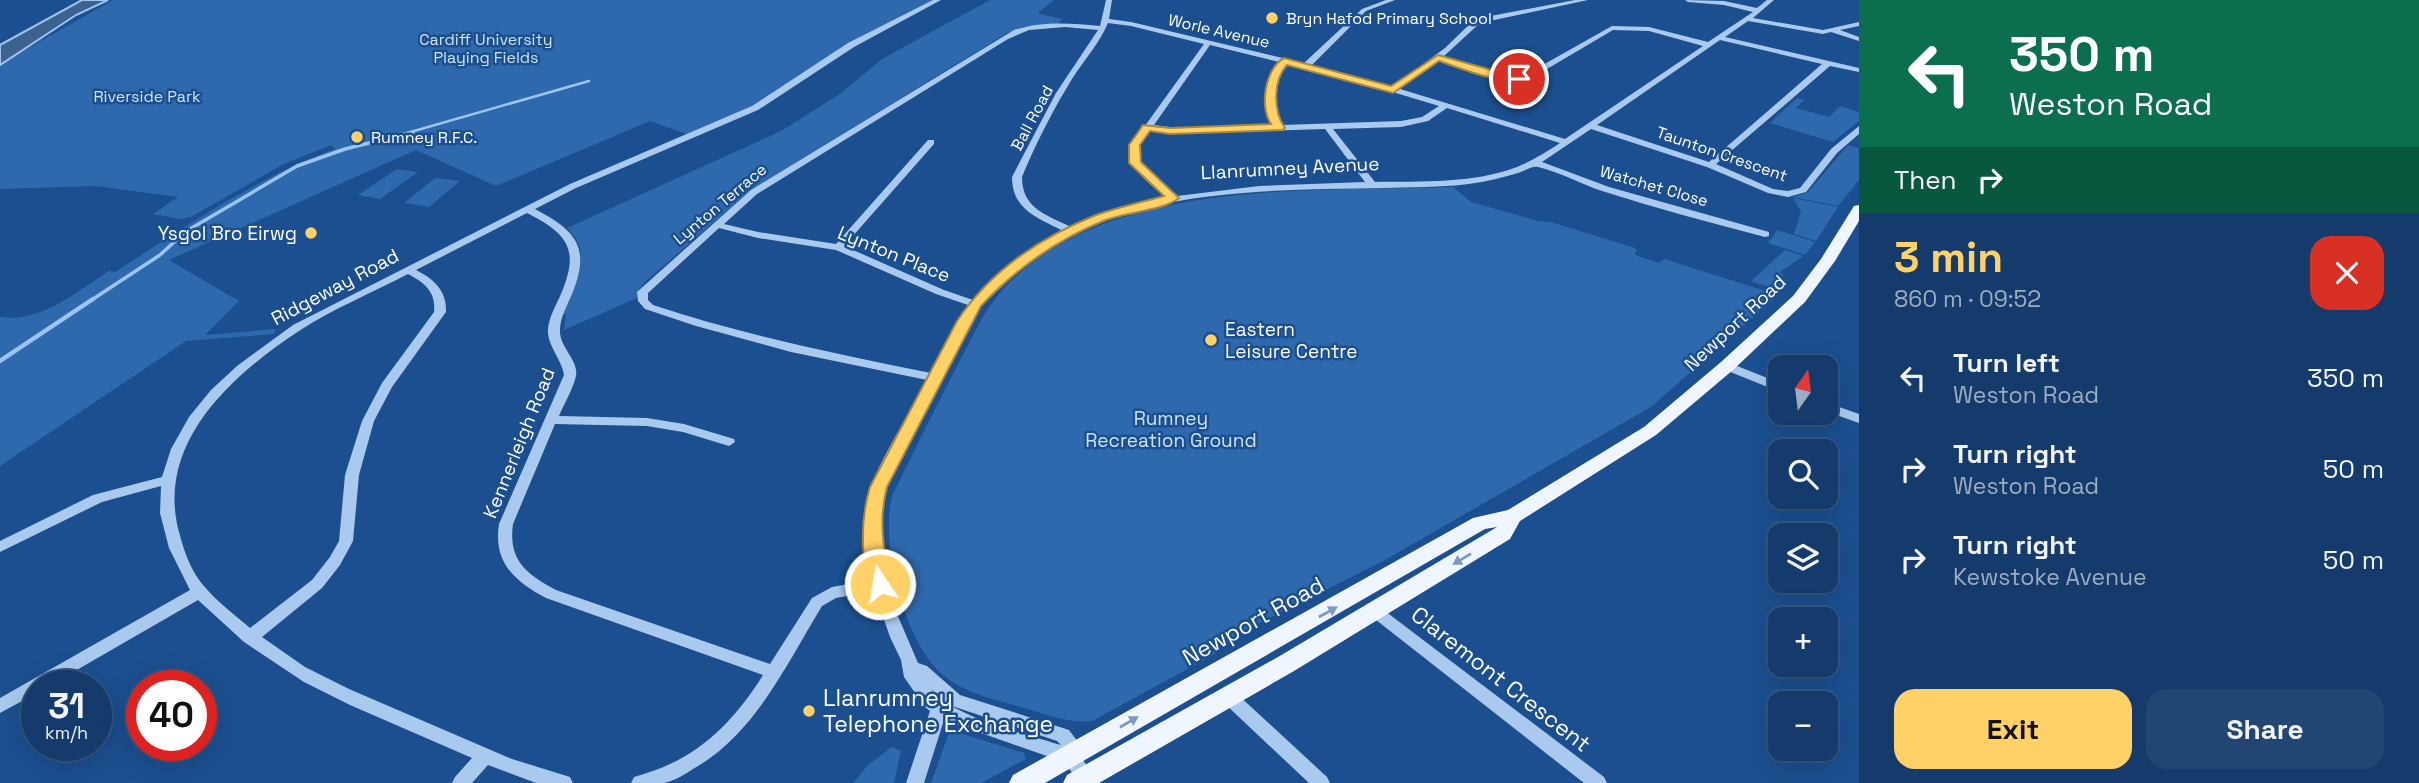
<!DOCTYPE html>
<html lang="en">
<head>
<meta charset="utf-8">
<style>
  :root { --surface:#143b6b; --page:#214673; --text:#f1f3f6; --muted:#9dadc1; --line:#33557e; --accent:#ffd166 }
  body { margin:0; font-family:"Space Grotesk",sans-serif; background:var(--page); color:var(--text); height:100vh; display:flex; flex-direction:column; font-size:26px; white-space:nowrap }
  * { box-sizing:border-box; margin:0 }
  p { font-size:23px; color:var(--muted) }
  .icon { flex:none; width:38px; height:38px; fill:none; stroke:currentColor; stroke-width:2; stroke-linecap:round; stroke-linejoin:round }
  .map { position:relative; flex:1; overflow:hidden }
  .details { display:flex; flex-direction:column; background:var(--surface); width:560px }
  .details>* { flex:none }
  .banner { background:#0b6e4f; color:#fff; overflow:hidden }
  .needle { width:46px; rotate:14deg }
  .fabs { position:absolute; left:1768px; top:355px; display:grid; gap:14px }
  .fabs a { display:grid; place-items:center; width:70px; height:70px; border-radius:14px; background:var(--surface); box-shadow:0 7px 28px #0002,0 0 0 2px var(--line); font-size:35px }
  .speed { position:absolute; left:21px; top:670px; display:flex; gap:14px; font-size:35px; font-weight:700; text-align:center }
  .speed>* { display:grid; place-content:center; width:91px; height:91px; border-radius:50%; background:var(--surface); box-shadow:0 7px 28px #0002,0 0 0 2px var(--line); line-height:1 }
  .speed small { font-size:18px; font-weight:400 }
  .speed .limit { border:10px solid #d22; background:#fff; color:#111 }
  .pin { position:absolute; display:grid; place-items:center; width:60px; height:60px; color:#fff; margin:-30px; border:4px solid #fff; border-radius:50%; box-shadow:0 2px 7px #0007 }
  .me { position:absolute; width:77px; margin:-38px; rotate:348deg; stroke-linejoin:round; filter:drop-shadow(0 0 5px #0008) }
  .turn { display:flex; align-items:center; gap:24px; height:147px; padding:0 35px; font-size:32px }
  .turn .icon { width:91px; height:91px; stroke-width:2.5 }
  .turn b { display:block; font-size:49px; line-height:60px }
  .then { display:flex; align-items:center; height:66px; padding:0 35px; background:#0003; gap:14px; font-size:26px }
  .round { display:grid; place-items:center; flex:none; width:74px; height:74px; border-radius:21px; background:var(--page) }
  .overview { display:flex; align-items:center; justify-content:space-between; height:119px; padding:0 35px }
  h1 { font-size:42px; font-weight:700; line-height:52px; color:var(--accent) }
  .button { display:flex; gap:14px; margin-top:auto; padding:14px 35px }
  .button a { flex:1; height:80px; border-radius:21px; background:var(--accent); color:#111; font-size:28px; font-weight:700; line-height:80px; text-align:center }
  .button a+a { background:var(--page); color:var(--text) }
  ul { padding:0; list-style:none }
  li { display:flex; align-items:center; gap:21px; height:91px; padding:0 35px }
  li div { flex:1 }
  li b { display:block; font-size:26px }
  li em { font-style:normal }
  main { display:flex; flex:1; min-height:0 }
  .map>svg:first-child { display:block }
  .green { fill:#2e69ad }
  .water { fill:#3c6290; stroke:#9cc4f0; stroke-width:2 }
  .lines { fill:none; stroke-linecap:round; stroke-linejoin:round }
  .stream-far2 { stroke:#9cc4f0; stroke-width:2.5 }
  .stream-far1 { stroke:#9cc4f0; stroke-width:3.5 }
  .stream { stroke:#9cc4f0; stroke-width:4.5 }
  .minor { fill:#a9c9ee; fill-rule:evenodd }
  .major { fill:#f0f6ff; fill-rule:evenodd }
  .oneway { fill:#7b9ac1 }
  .route { fill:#ffd166; stroke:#a68842; stroke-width:2 }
  .poi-dot { fill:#ffd166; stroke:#1b4f8f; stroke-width:2.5 }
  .labels { text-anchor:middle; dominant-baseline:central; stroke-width:5; stroke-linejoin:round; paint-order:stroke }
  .far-poi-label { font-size:16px; fill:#fff; stroke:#1b4f8f; text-anchor:start }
  .far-street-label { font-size:16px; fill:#fff; stroke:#1b4f8f }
  .far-park-label { font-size:16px; fill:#cfe3fa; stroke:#1b4f8f }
  .street-label { font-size:19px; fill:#fff; stroke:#1b4f8f }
  .poi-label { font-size:19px; fill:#fff; stroke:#1b4f8f; text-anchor:end }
  .park-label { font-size:19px; fill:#cfe3fa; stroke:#1b4f8f }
  .near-street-label { font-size:23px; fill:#fff; stroke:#1b4f8f }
  .near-poi-label { font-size:23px; fill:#fff; stroke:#1b4f8f; text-anchor:start }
</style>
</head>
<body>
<main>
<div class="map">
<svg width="1859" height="783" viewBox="0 0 1859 783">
  <rect width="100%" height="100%" fill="#1b4f8f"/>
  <path class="green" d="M113,0H934L753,106L689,135L650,121L496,186L416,150L169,260L239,301L205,335L276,329L274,334L186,341L0,466V317C41,323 76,292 109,271L115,272C186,226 256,178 335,149L331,145L284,164L191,217L179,219L153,214L178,197L96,186L0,189V64Z
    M990,0H1054L1038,13L1062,19L1058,24L1025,27L1007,33L766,181L744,196L645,282L639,289L637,298L564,330L566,315L563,314C574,284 595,255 567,228L781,131L840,94L882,59Z
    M1797,98L1804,100L1796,108L1829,117L1840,106L1859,112V121L1833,142L1770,123Z
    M1848,145L1859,148V180L1838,206L1793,197L1808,192Z
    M397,169L418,172L380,199L358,195Z
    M435,178L460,181L429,207L404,203Z
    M1453,187L1471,202L1538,221L1551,222L1632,247L1637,250L1635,255L1659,263L1664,259L1778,295L1651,407L1385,560L1236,635L1215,654L1092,721C1069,724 1046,714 1024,708C996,700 967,694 944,676C904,643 880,545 892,496C913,453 934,410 956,368C971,340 983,311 1005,287C1108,177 1315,192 1453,187Z
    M1793,198L1838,207L1816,241L1794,234L1801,212Z
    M1777,230L1815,242L1805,255L1768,243Z
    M1785,250L1803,256L1780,272L1783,274L1779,291L1751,281Z
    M950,730L1024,753L1026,759L981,783H931Z
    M892,747L901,751L894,783H853L867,766Z"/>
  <path class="water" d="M82,0H108L76,15L0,65V45Z"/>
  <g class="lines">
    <path class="stream-far2" d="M407,133L589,81"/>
    <path class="stream-far1" d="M90,301L160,255L185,232L297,166L345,149L413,132"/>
    <path class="stream" d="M0,361L93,299"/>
    <path class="minor" d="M933,0H941L854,47L758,110L576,188L535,209C577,231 591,248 572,294C567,306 560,318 560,330C559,347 579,360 576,376C573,389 564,404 559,416L647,418L684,424L734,439L735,442L729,446L683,432L647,426L555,424L513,524C508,560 526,574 556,590L770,664L812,598L832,587L871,580C865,550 861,517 871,487C883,453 910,414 927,380L791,352L696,326L645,309L638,301L637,292L751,190L1014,30C1042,21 1070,23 1100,26L1106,0H1112L1109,19L1131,22L1304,63L1362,9L1386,0H1395L1366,11L1312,65L1392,87L1445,48L1475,19L1575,0H1588L1480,23L1443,57C1470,65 1496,79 1525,75L1612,26L1649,27L1708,42L1753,12L1724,5L1688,2L1685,0L1724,1L1757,8L1767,0H1774L1753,18L1823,30L1859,22V26L1840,30L1859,37V41L1831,32L1823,34L1748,21L1725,37L1859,68V72L1830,66L1716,164L1773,189L1788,191L1800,188L1831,149L1859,126V134L1837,153L1806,192L1788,197L1768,193L1707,167L1591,129L1542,162L1609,187L1769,232V236L1765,237C1711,223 1656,208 1602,191C1581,184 1560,172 1538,167C1531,166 1525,171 1518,173C1495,180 1471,185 1446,186C1298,194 1113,172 999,286C987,298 977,309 968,322L891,474L885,487L881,505L880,542L886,579L897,614L918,663L927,666L960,695L1069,730L1078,742V753L1095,777L1092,783H1080L1064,762L944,720L924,783H906L930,711L925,707L904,677L901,660L890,637L874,591L836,598L822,606C786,665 755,734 693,769C684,775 674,781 664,783C654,783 641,783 631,783L634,777C646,773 658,770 670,764C710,746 740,712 763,675L546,598C514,581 493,562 499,524L564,375C562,359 547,346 548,329C549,317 556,305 561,294C580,249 568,234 527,213L416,270C434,279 447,291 446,312L392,387L374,421L359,475L353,541L340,565L322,588L262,637L305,667L349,689L512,759L570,777L573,783H536L488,765L472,783H452L455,777L472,758L350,705L304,682L244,642L198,600L49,686H37V693L0,713V698L190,590L169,548L160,513L161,486L102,502L0,552V541L93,495L162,477L171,449L189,417L211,390L237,366L293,325L570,184L752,106L848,43ZM1108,23L1131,26L1204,44L1129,148C1131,172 1150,184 1167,198L1100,215L1071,227C1047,215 1022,209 1022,177C1036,143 1053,110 1072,79C1084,60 1099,44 1108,23ZM1065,27L1098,30L1056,93L1012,177C1012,210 1038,218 1063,231C1028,246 1000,273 973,300L944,290L844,246L934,144V140H928L836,244L758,232L724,224L757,194L1008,39L1029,30ZM1613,30L1649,31L1703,46L1565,139L1400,89L1438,61C1468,70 1498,85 1530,79ZM1720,40L1822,64L1709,162L1597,125ZM1210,45L1279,62C1265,80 1263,105 1273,125L1176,128L1154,125ZM1286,63L1346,78L1439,106L1422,117L1401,121L1282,125C1271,106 1273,81 1286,63ZM1447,108L1560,143C1546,152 1532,161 1517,167C1472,184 1421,181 1375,182L1333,129L1401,127L1428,121ZM1325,129L1365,182L1259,186L1177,196C1160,182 1140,172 1137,148L1150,130L1176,134ZM719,228L758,238L836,250L936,294L968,305L951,332L931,373C837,354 744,335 653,305L648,300V293ZM408,274C425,283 436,292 434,312L382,383L362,421L345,475L339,541L330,557L312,580L250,628C234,614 216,601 203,585C190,569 184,551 179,532C155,443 232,375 299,331C332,309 372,293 408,274ZM931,689L949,705L1057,741L1061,745C1026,734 952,717 931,689Z
      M1727,362L1780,383V392L1723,369L1721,366L1723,363Z
      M1825,402L1859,414V423L1825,411Z
      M1376,606L1381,608L1604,777L1607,783H1584L1371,616L1368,612L1371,608Z
      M1229,690L1235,692L1327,777L1330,783H1309L1223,702L1221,697L1223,692Z"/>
    <path class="major" d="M1859,205V221L1835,261L1805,302L1733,370L1656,435L1520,521L1510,539L1294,671L1099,783H1063L1067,775L1278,657L1497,527L1485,529L1045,783H1009L1013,775L1473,518L1508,510L1644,427L1721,362L1793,296L1821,259L1854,206Z"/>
  </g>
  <defs><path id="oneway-solid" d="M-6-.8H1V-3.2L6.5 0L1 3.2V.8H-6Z" transform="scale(1.75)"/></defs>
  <g class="oneway">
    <use href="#oneway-solid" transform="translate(1462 559) rotate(149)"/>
    <use href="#oneway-solid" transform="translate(1328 612) rotate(-29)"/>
    <use href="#oneway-solid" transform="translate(1129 722) rotate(-30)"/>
  </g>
  <path class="route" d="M1438,55L1524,79C1509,88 1457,67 1439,61L1393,93L1287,65C1273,80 1273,111 1285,128L1283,130L1170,134L1150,131L1140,145L1141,162L1179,198C1163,211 1126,212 1106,220C1058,239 1016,269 981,306L887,487C878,521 884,550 890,584L887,590L880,592L873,590C859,563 861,516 870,487L957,321C990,271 1041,237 1096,215C1118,207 1142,202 1164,196L1129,163V145L1143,125L1170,128L1271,124C1259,107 1265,68 1284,58L1391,86Z"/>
  <g class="poi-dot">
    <circle cx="1272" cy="18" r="7"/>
    <circle cx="357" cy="137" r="7"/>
    <circle cx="311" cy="233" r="7"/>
    <circle cx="1211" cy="340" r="7"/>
    <circle cx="809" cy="711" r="7"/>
  </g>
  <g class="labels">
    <g class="far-poi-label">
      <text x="1286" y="18">Bryn Hafod Primary School</text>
      <text x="371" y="137">Rumney R.F.C.</text>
    </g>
    <g class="far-street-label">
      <text transform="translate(1219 31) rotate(13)">Worle Avenue</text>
      <text transform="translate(1032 118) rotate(-62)">Ball Road</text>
      <text transform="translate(1722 154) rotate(19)">Taunton Crescent</text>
      <text transform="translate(1654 186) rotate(16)">Watchet Close</text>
      <text transform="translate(720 204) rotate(-40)">Lynton Terrace</text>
    </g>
    <g class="far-park-label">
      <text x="486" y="39">Cardiff University<tspan x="486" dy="18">Playing Fields</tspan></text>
      <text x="147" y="96">Riverside Park</text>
    </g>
    <g class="street-label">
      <text transform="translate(1290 168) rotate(-3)">Llanrumney Avenue</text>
      <text transform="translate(894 254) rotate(22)">Lynton Place</text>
      <text transform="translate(335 287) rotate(-28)">Ridgeway Road</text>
      <text transform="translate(1735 323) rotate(-43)">Newport Road</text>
      <text transform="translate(519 443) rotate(-68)">Kennerleigh Road</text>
    </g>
    <g class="poi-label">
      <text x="297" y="233">Ysgol Bro Eirwg</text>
      <text x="1225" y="329" text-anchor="start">Eastern<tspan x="1225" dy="22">Leisure Centre</tspan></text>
    </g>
    <g class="park-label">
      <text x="1171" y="418">Rumney<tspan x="1171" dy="22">Recreation Ground</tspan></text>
    </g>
    <g class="near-street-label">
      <text transform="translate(1253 621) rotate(-29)">Newport Road</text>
      <text transform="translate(1501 679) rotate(38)">Claremont Crescent</text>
    </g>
    <g class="near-poi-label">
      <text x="823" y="698">Llanrumney<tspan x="823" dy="26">Telephone Exchange</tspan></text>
    </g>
  </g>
</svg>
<div class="fabs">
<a><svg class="needle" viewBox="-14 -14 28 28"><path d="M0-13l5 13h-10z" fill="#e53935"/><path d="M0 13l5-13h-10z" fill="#9dadc1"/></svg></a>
<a><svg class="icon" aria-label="search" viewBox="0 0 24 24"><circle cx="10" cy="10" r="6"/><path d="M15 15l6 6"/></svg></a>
<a><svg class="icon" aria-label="layers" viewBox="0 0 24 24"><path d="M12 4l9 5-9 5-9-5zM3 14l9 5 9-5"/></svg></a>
<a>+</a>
<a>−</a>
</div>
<div class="speed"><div>31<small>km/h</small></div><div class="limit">40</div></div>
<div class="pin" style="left:1519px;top:79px;background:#d93025"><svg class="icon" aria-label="arrive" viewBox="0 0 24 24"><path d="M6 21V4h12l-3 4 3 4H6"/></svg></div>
<svg class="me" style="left:880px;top:584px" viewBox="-20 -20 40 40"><circle r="17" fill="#ffd166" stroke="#fff" stroke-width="3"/><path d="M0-11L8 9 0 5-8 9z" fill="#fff"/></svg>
</div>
<section class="details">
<div class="banner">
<div class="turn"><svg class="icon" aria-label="left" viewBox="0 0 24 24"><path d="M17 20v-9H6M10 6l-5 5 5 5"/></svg><div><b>350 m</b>Weston Road</div></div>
<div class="then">Then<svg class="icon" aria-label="right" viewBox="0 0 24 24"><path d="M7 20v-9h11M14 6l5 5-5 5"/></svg></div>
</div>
<div class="overview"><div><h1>3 min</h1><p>860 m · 09:52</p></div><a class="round" style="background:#d93025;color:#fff"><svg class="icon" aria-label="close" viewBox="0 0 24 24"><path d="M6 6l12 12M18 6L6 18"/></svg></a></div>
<ul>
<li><svg class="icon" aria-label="left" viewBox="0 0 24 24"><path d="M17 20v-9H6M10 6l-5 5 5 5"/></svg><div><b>Turn left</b><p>Weston Road</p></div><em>350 m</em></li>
<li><svg class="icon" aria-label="right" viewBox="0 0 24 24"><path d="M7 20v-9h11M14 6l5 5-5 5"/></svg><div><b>Turn right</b><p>Weston Road</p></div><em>50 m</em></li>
<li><svg class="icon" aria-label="right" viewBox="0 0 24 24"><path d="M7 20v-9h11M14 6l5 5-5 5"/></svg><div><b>Turn right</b><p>Kewstoke Avenue</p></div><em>50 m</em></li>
</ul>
<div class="button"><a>Exit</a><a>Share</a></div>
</section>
</main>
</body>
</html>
